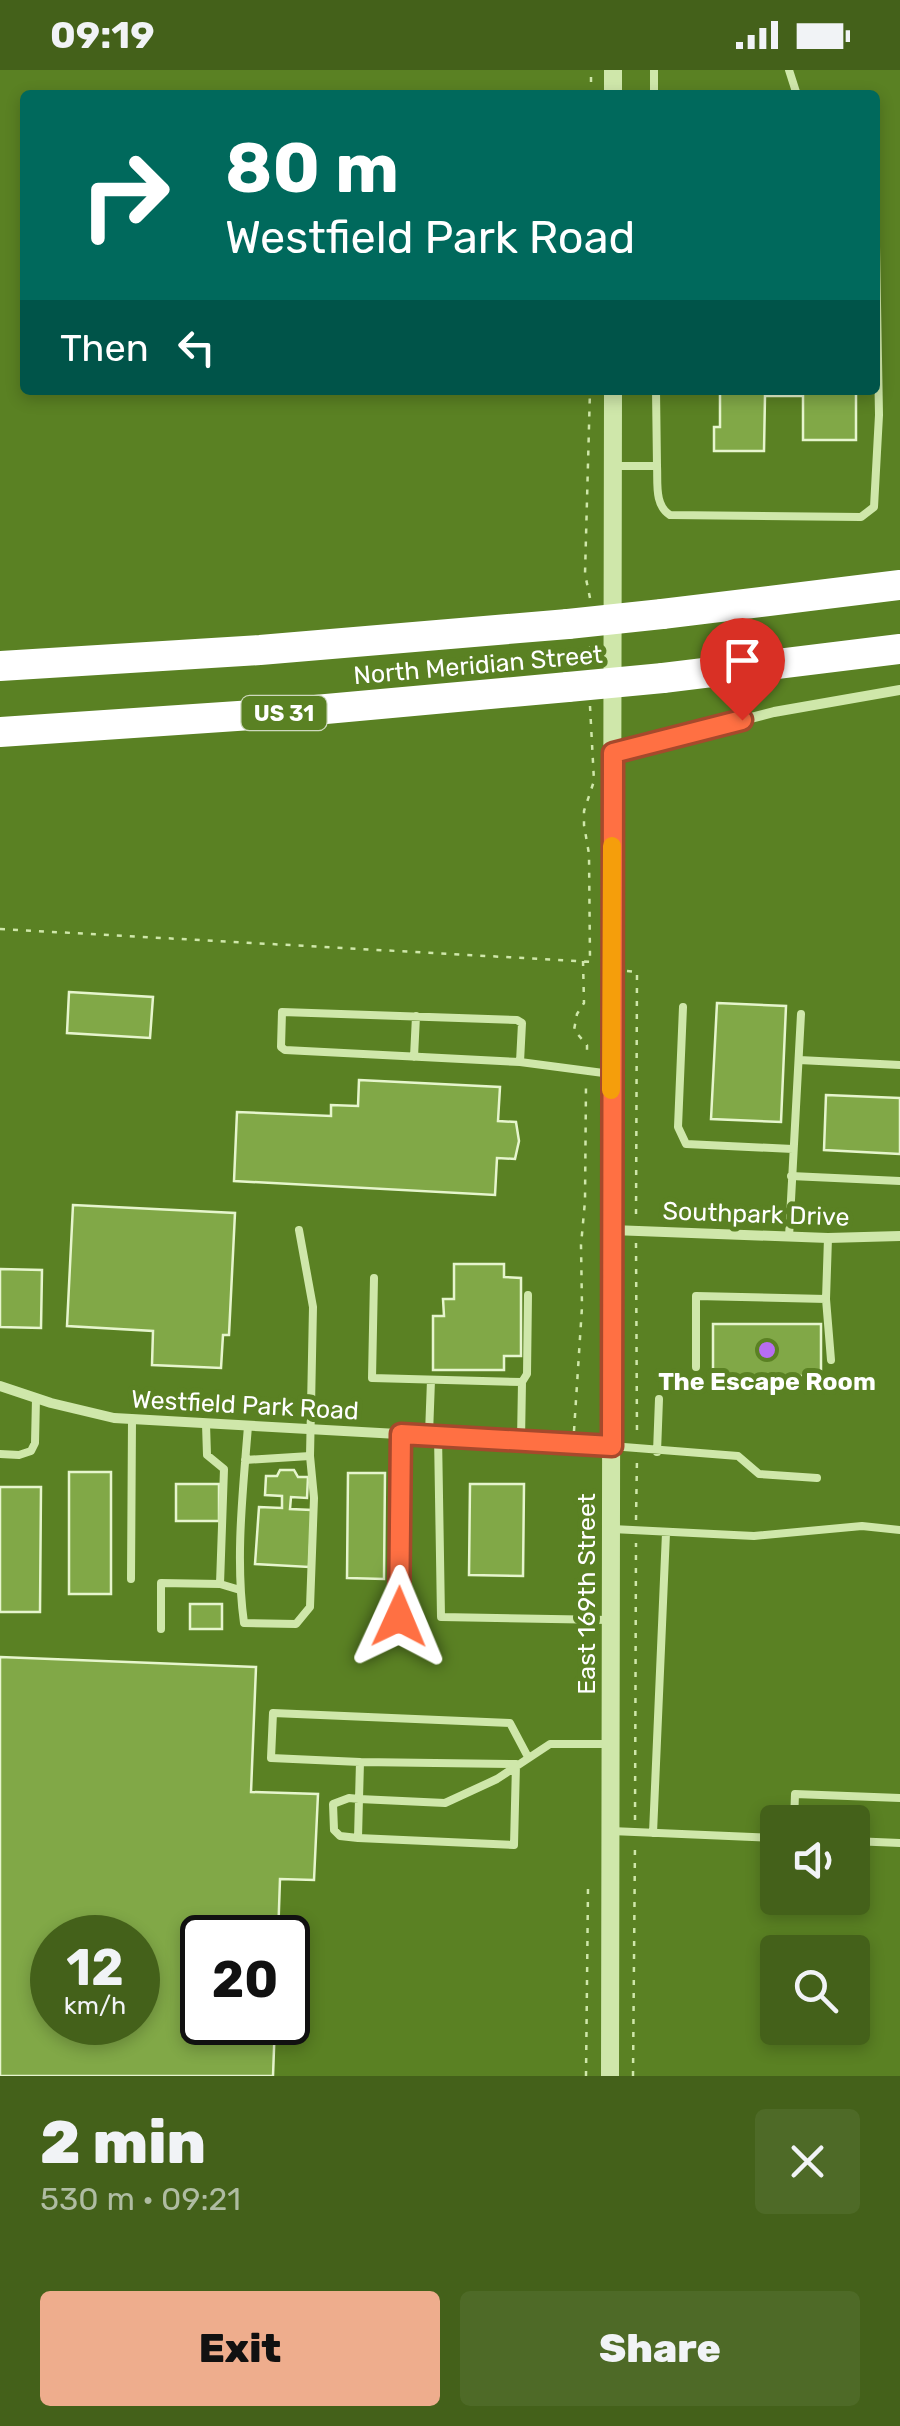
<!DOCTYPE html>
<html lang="en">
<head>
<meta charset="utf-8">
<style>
  :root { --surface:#44611a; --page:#4e6a27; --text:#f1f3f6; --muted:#afbca2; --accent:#eead8d }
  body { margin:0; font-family:Rubik,sans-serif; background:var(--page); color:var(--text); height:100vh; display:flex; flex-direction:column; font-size:38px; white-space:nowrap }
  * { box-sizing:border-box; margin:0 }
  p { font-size:32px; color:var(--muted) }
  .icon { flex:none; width:55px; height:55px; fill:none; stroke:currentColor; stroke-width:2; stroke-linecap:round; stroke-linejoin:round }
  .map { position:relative; height:2006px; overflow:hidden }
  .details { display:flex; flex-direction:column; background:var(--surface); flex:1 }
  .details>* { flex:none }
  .banner { position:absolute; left:20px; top:20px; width:860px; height:305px; border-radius:10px; box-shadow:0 5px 15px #0003; background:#00695c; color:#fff; overflow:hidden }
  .fabs { position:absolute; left:760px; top:1735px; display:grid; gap:20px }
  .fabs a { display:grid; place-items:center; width:110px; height:110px; border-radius:10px; background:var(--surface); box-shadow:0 5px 15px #0003; font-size:50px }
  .speed { position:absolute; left:30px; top:1845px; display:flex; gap:20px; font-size:50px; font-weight:700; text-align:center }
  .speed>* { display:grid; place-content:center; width:130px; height:130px; border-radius:50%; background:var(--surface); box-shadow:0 5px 15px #0003; line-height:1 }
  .speed small { font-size:25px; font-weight:400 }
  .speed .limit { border:5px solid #111; border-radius:15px; background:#fff; color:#111 }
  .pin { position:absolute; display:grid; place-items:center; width:85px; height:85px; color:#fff; margin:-102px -42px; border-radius:50% 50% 50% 0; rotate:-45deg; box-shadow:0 0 10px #0007 }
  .pin .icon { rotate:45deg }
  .me { position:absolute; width:110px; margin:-55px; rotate:1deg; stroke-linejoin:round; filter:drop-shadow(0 0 8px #0008) }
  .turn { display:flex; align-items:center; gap:35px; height:210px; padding:0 40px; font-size:45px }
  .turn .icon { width:130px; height:130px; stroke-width:2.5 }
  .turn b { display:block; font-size:70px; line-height:85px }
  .then { display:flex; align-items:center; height:95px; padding:0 40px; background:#0003; gap:20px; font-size:38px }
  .round { display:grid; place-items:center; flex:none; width:105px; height:105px; border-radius:10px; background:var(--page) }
  .summary { display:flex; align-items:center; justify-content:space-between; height:170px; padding:0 40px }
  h1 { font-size:60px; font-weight:800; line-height:75px }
  .button { display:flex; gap:20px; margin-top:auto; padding:20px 40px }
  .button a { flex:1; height:115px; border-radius:10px; background:var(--accent); color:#111; font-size:40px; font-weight:800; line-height:115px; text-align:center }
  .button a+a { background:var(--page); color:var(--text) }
  .status { display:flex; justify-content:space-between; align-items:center; height:70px; padding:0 50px; background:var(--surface); direction:ltr }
  .status svg { height:28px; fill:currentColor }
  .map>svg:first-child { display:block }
  .building { fill:#81a847; stroke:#e6f5cd; stroke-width:2.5; fill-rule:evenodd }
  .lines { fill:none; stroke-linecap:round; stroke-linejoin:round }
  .path { stroke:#cfe7aa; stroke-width:2.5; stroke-dasharray:5 8; stroke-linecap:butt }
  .service { stroke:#cfe7aa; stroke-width:8 }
  .minor { stroke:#cfe7aa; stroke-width:10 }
  .tertiary { stroke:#cfe7aa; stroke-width:18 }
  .motorway { stroke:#fff; stroke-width:30 }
  .motorway-bridge { stroke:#fff; stroke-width:30 }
  .route-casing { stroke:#a6492c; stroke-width:25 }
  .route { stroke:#ff7043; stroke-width:18 }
  .slow { stroke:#f59e0b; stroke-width:18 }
  .poi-dot { fill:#b76df2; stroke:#5a8123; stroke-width:4 }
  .labels { text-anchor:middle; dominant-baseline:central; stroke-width:10; stroke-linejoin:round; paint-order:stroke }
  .shield { fill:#5a8123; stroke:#ced9bd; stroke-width:2.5 }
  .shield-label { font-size:22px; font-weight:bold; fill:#fff }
  .street-label { font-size:25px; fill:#fff; stroke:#5a8123 }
  .poi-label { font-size:25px; font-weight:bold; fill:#fff; stroke:#5a8123 }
</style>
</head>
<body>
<div class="status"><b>09:19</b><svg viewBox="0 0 49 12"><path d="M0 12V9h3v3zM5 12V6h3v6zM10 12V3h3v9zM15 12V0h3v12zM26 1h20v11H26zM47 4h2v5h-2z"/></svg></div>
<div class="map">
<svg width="900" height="2006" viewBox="0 0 900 2006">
  <rect width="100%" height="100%" fill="#5a8123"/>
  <path class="building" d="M720,320L856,321V370H803V326H765L764,381H714V357H720Z
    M69,922L153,927L150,968L67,963Z
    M717,933L786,936L781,1052L711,1049Z
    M359,1010L500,1017L498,1051L516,1052L519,1071L515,1089L497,1088L495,1125L234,1111L237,1042L331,1046V1035L358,1036Z
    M826,1025L900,1028V1084L824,1080Z
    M73,1135L235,1143L229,1265H223L221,1298L152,1295L153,1261L67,1256Z
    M454,1194H504V1207L521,1208V1286H504V1300H433V1246H444L443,1229H454Z
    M0,1199L42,1200L41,1258L0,1257Z
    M713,1254H821V1306H713Z
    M280,1400H294L298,1407H308L307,1428L291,1427L290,1439L312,1440L309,1497L255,1494L259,1437L282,1438V1426L265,1425L266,1406H277Z
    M69,1402H111V1524H69Z
    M348,1403H385L384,1509L347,1508Z
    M176,1414H219V1451H176Z
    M470,1414H524L523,1506L469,1505Z
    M0,1417H41L40,1542H0Z
    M190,1534H222V1559H190Z
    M0,1587L256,1597L251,1722L318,1724L314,1810L280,1809L278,1868H202V1952H275L273,2006H0ZM52,1868H138V1952H52Z"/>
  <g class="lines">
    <path class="path" d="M591,25V0
      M590,528L585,504L590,320
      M590,593V576
      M590,636L594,711L584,741V755L589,784L590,890
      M0,859L595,892
      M583,891L584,933L577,944L574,960L587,975V987
      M627,901L637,902L636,1150
      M636,1173L637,1365
      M574,1361L582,1237L581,1175L585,1131L586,1015
      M636,1450L637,1388
      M635,1750L636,1473
      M586,2006L588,1819
      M633,2006L635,1773"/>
    <path class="service" d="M654,0V25
      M789,0L797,25
      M656,320L657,396
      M613,396H657C658,412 654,435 670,445L861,447L874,437L879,345L875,120
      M683,937L678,1057L686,1074L793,1079
      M414,987L416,946
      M799,990L900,995
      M520,992L522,953L517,950L282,942L281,977L285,980L520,992L611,1004
      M791,1106L900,1111
      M789,1167L801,944
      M828,1168L826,1229L831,1290
      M374,1208L372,1308L522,1312
      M696,1297V1226L826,1229
      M206,1354L207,1385L224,1399L220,1514L240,1520
      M248,1356C243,1421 235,1488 244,1553L296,1554L310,1537L314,1428L310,1386L313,1237L299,1160
      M429,1364L431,1310
      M438,1365L441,1547L610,1550
      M521,1370L522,1312L527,1304L528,1225
      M611,1376L738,1386L759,1404L817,1408
      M657,1382L659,1329
      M0,1384L19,1385L31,1381L35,1373L36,1328
      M245,1390L310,1386
      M612,1459L754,1466L862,1456L900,1460
      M131,1509L132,1350
      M399,1547L401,1364
      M161,1559V1513L220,1514
      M528,1687L510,1653L273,1643L271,1688L360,1692L359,1729L445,1733L497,1709L550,1674H611
      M794,1752L795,1724L900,1728
      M611,1761L778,1768
      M653,1763L666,1463
      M358,1768L340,1766L334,1760L333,1734L349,1728L359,1729L358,1768L514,1775L516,1694L360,1692
      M852,1771L900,1773"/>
    <path class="minor" d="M613,683L774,642L900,620
      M612,1160L828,1168L900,1166
      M0,1316L51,1333L114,1348L611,1376"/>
    <path class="tertiary" d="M613,0V25
      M610,2006L613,320"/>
    <path class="motorway" d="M662,544L900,515
      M0,596L260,580L568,554
      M663,608L900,579
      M0,662L282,643L568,617"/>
    <path class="motorway-bridge" d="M568,554L662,544
      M568,617L663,608"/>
  </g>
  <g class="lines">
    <g class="route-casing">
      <path id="route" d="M399,1547L401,1364L612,1376L613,683L742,650"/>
    </g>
    <use href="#route" class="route"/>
    <path class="slow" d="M611,1020L612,776"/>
  </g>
  <circle class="poi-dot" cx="767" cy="1280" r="10"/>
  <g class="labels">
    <rect class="shield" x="241.5" y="626" width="85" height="34" rx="8"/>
    <g class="shield-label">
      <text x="284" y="643">US 31</text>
    </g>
    <g class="street-label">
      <text transform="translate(478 595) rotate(-5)">North Meridian Street</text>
      <text transform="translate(756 1144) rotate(2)">Southpark Drive</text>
      <text transform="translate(245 1335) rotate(3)">Westfield Park Road</text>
      <text transform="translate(586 1524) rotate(-90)">East 169th Street</text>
    </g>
    <g class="poi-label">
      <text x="767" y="1311">The Escape Room</text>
    </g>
  </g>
</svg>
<div class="fabs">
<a><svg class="icon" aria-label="sound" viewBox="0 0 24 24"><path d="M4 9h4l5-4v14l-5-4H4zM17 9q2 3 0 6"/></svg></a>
<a><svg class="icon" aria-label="search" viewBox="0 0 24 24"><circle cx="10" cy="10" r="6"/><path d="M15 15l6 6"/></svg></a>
</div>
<div class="speed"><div>12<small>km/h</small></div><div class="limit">20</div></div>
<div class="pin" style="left:742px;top:650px;background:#d93025"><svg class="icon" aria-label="arrive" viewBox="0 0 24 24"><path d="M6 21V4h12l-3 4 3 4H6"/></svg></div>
<svg class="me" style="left:399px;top:1547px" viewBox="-20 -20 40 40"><path d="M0-17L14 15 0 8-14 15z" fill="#ff7043" stroke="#fff" stroke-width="4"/></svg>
<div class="banner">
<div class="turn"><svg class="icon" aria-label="right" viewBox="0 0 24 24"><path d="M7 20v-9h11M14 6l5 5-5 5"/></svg><div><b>80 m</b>Westfield Park Road</div></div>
<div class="then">Then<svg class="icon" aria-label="left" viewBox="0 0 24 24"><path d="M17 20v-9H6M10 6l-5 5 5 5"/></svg></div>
</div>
</div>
<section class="details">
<div class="summary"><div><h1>2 min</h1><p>530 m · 09:21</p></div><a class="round"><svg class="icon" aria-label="close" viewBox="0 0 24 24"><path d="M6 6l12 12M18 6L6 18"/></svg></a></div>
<div class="button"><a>Exit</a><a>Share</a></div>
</section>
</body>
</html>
